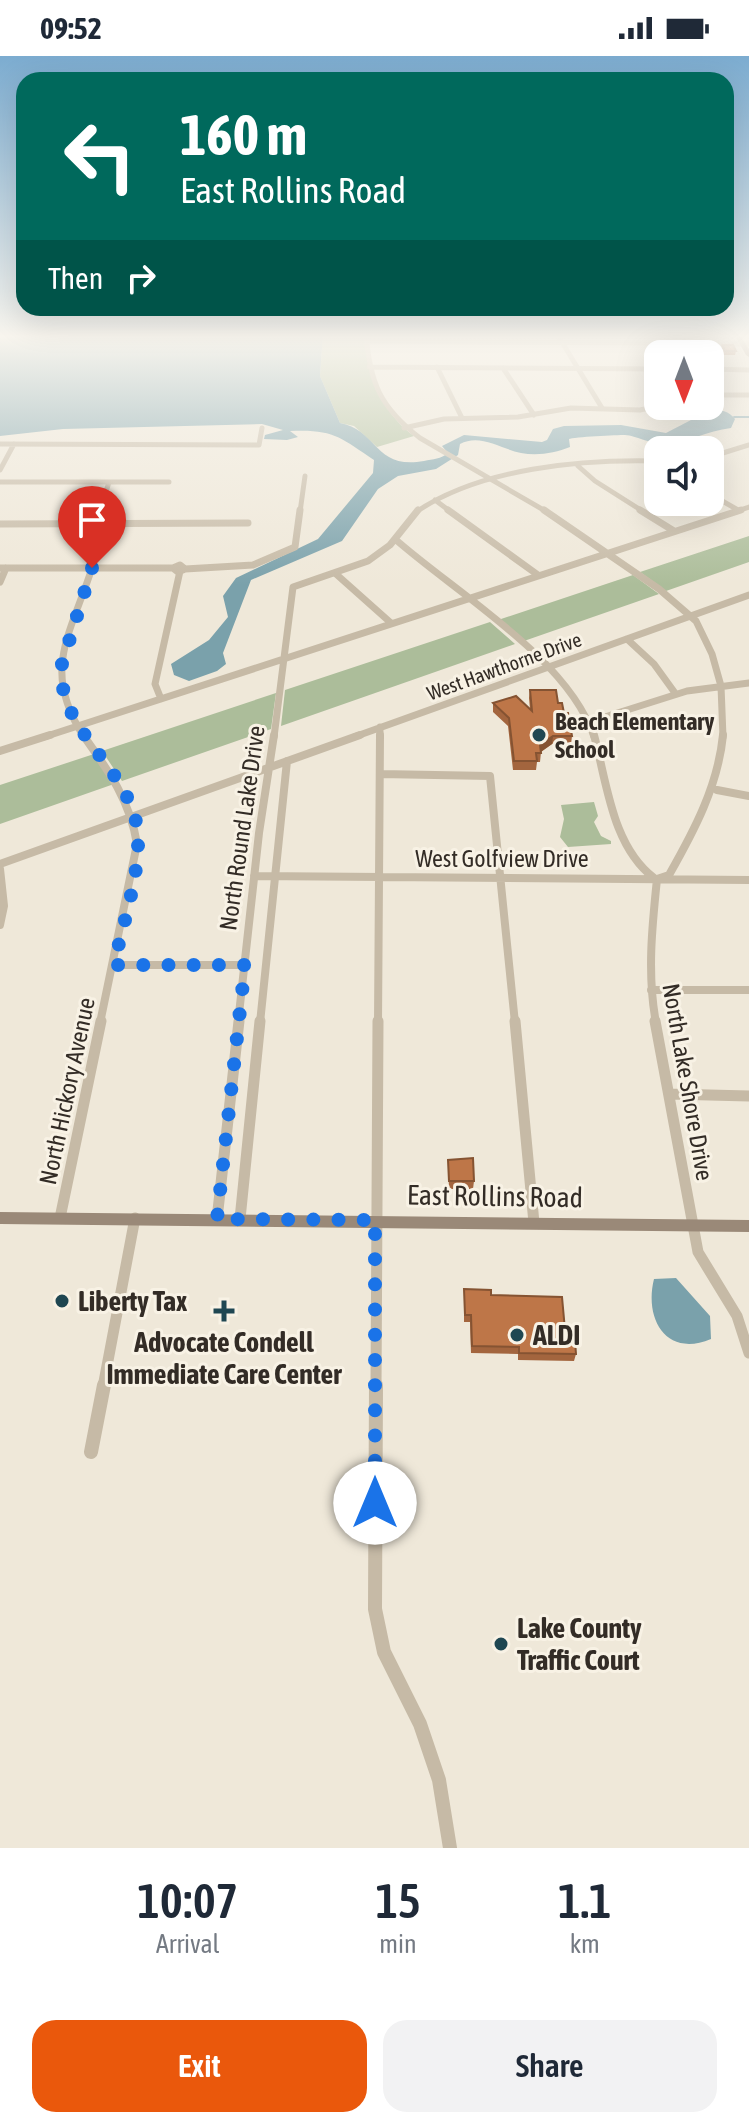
<!DOCTYPE html>
<html lang="en">
<head>
<meta charset="utf-8">
<style>
  :root { --surface:#fff; --page:#f2f2f3; --text:#1f2937; --muted:#747a83; --accent:#ea580c }
  body { margin:0; font-family:"Asap Condensed",sans-serif; background:var(--page); color:var(--text); height:100vh; display:flex; flex-direction:column; font-size:30px; white-space:nowrap }
  * { box-sizing:border-box; margin:0 }
  p { font-size:26px; color:var(--muted) }
  .icon { flex:none; width:44px; height:44px; fill:none; stroke:currentColor; stroke-width:2; stroke-linecap:round; stroke-linejoin:round }
  .map { position:relative; height:1792px; overflow:hidden }
  .details { display:flex; flex-direction:column; background:var(--surface); flex:1 }
  .details>* { flex:none }
  .top-card { position:absolute; left:16px; top:16px; width:718px; height:244px; border-radius:24px; box-shadow:0 8px 32px #0002; background:#00695c; color:#fff; overflow:hidden }
  .needle { width:52px; rotate:180deg }
  .tools { position:absolute; left:644px; top:284px; display:grid; gap:16px }
  .tools a { display:grid; place-items:center; width:80px; height:80px; border-radius:16px; background:var(--surface); box-shadow:0 8px 32px #0002; font-size:40px }
  .pin { position:absolute; display:grid; place-items:center; width:68px; height:68px; color:#fff; margin:-82px -34px; border-radius:50% 50% 50% 0; rotate:-45deg; box-shadow:0 0 8px #0007 }
  .pin .icon { rotate:45deg }
  .me { position:absolute; width:88px; margin:-44px; rotate:0deg; stroke-linejoin:round; filter:drop-shadow(0 0 6px #0008) }
  .turn { display:flex; align-items:center; gap:28px; height:168px; padding:0 32px; font-size:36px }
  .turn .icon { width:104px; height:104px; stroke-width:2.5 }
  .turn b { display:block; font-size:56px; line-height:68px }
  .then { display:flex; align-items:center; height:76px; padding:0 32px; background:#0003; gap:16px; font-size:30px }
  .eta { display:flex; justify-content:space-evenly; align-items:center; height:136px; text-align:center }
  .eta b { font-size:48px; font-weight:600; line-height:56px }
  .primary-button { display:flex; gap:16px; margin-top:auto; padding:16px 32px }
  .primary-button a { flex:1; height:92px; border-radius:24px; background:var(--accent); color:#fff; font-size:32px; font-weight:600; line-height:92px; text-align:center }
  .primary-button a+a { background:var(--page); color:var(--text) }
  .status { display:flex; justify-content:space-between; align-items:center; height:56px; padding:0 40px; background:var(--surface); direction:ltr }
  .status svg { height:22px; fill:currentColor }
  .map>svg:first-child { display:block }
  .green { fill:#acbd9a }
  .water { fill:#7aa1ab }
  .lines { fill:none; stroke-linecap:round; stroke-linejoin:round }
  .stream { stroke:#7aa1ab; stroke-width:2 }
  .minor-far4 { stroke:#c6baa6; stroke-width:5 }
  .minor-far3 { stroke:#c6baa6; stroke-width:7 }
  .minor-far2 { stroke:#c6baa6; stroke-width:8 }
  .minor-far1 { stroke:#c6baa6; stroke-width:11 }
  .minor { stroke:#c6baa6; stroke-width:14 }
  .secondary { fill:#9a8978; fill-rule:evenodd }
  .wall { fill:#a3653e }
  .shaded-wall { fill:#855332 }
  .building { fill:#be7648; stroke:#855332; stroke-width:2 }
  .route { stroke:#1a73e8; stroke-width:14; stroke-dasharray:0 25.2 }
  .poi-dot { fill:#1f4752; stroke:#f8f2e5; stroke-width:3 }
  .labels { text-anchor:middle; dominant-baseline:central; stroke-width:6; stroke-linejoin:round; paint-order:stroke }
  .far-street-label { font-size:20px; fill:#332c26; stroke:#f8f2e5 }
  .poi-label { font-size:24px; font-weight:bold; fill:#332c26; stroke:#f8f2e5; text-anchor:start }
  .street-label { font-size:24px; fill:#332c26; stroke:#f8f2e5 }
  .near-street-label { font-size:28px; fill:#332c26; stroke:#f8f2e5 }
  .near-poi-label { font-size:28px; font-weight:bold; fill:#332c26; stroke:#f8f2e5; text-anchor:start }
</style>
</head>
<body>
<div class="status"><b>09:52</b><svg viewBox="0 0 49 12"><path d="M0 12V9h3v3zM5 12V6h3v6zM10 12V3h3v9zM15 12V0h3v12zM26 1h20v11H26zM47 4h2v5h-2z"/></svg></div>
<div class="map">
<svg width="749" height="1792" viewBox="0 0 749 1792">
  <rect width="100%" height="100%" fill="#efe8d9"/>
  <path class="green" d="M323,278H369C367,320 380,354 414,380L377,391L354,370L340,367L320,320Z
    M749,480V506L666,535L640,516Z
    M633,519L659,538L524,585L498,564Z
    M490,566L515,588L281,670L285,634Z
    M276,637L271,673L122,725L102,695Z
    M94,698L114,728L0,768V729Z
    M594,746L598,760L594,766L601,780L611,785V788L568,791L560,781L564,763L561,749Z"/>
  <path class="water" d="M0,278H323L320,320L340,367C378,374 374,414 424,405C433,403 441,403 448,397L442,390L464,379L542,386L547,384L553,373L564,370L621,369L666,377L691,364L699,354C712,353 727,352 735,363L731,372C707,375 687,387 662,387C649,388 638,380 625,379C618,379 573,381 569,383L570,391C555,397 538,400 521,397C501,393 480,377 460,388L458,399L436,413L398,420L378,433L342,485L251,524L223,597L226,608L217,615L189,625L174,619L171,608L209,584L228,561L223,540L236,522L318,483L373,417L374,404C340,381 333,373 290,375L298,381L287,384L264,383L265,379L283,374L262,368L63,373L0,380Z
    M676,1222L710,1260L711,1283C666,1302 644,1263 654,1223Z"/>
  <g class="lines">
    <path class="stream" d="M734,361H749"/>
    <path class="minor-far4" d="M366,278C370,327 380,351 420,382L547,456
      M557,278L602,352
      M366,285L749,288
      M369,311L658,313
      M437,311L462,362
      M503,312L534,359
      M710,313L749,314
      M710,339H749
      M404,372L444,363L518,361L571,352L640,354L658,350
      M0,388L259,389L262,372
      M710,401L749,389
      M578,410L595,425L644,456
      M0,414L14,388
      M0,426H169
      M710,438L738,454
      M435,444L451,456
      M100,456L109,426
      M300,456L305,420
      M416,456C481,412 581,403 658,405
      M734,456L749,451"/>
    <path class="minor-far3" d="M448,454L538,519
      M544,454L659,533L696,565L712,598L721,630L723,681
      M640,454L674,475
      M97,467L101,454
      M0,468L248,467
      M395,483C456,537 569,603 594,681
      M180,509L185,513L178,516L173,512Z
      M0,512H173
      M185,513L253,509L295,491L300,454
      M336,518L391,567
      M0,526L6,512
      M627,583L654,608L675,637
      M161,643L155,628L180,515
      M589,666L687,635L749,627
      M44,681L741,454
      M84,681C41,614 70,580 92,512
      M274,681L293,531L368,505L390,489L418,454
      M354,681L749,539
      M380,681V671"/>
    <path class="minor-far2" d="M83,679C108,714 130,744 137,788L100,967
      M594,679C607,727 612,790 654,822
      M0,695L50,679
      M380,718L490,720L515,967
      M717,734L749,740
      M0,808L360,679
      M0,813L4,850L0,869
      M254,820L749,824
      M114,909H245
      M651,934H749
      M238,967L259,777L274,679
      M260,967L287,705
      M378,967L380,679
      M656,967C647,919 652,871 657,823L669,819C694,775 718,730 723,679"/>
    <path class="minor-far1" d="M515,965L534,1167
      M655,965L698,1196L737,1260L749,1297
      M669,1038L749,1040
      M60,1162L101,965
      M217,1163L239,965
      M240,1163L260,965
      M103,1331L135,1162
      M376,1331L378,965"/>
    <path class="minor" d="M376,1329L375,1553L384,1596L420,1668L439,1724L450,1792
      M91,1396L104,1329"/>
    <path class="secondary" d="M734,278H740L749,293V301L746,299Z
      M0,1156L749,1164V1176L0,1168Z"/>
  </g>
  <path class="wall" d="M722,289L736,295L735,299H724L721,293Z
    M530,634L558,647L564,657L572,680L571,688H552L541,696L540,706H537L536,714H513L508,670L493,656V647L530,653L529,642Z
    M448,1104L474,1125L473,1133H449Z
    M464,1233L491,1239L566,1285L576,1298L574,1305L518,1304V1298L471,1297L470,1266H464Z"/>
  <path class="shaded-wall" d="M553,680L552,688L539,697L540,689Z"/>
  <path class="building" d="M722,289H733L736,295H725Z
    M530,634H556L558,647H562L564,657H568L572,680H553L540,689L541,697H536L537,705H514L509,662L493,647L516,640L532,655Z
    M473,1102L474,1125H449L448,1104Z
    M464,1233L491,1234V1239L562,1241L566,1285H575L576,1298L519,1297V1291L472,1290L471,1259H465Z"/>
  <linearGradient id="sky" x2="0" y2="1"><stop stop-color="#7cacd0"/><stop offset="0.53" stop-color="#f8f5ee"/><stop offset="1" stop-color="#f8f5ee" stop-opacity="0"/></linearGradient>
  <rect width="749" height="529" fill="url(#sky)"/>
  <g class="lines">
    <path class="route" d="M92,512L62,608C55,673 127,709 137,771C143,811 122,870 114,909H245L217,1163L375,1164V1447"/>
  </g>
  <g class="poi-dot">
    <circle cx="539" cy="679" r="8"/>
    <circle cx="62" cy="1245" r="8"/>
    <path d="M220 1243h8v8h8v8h-8v8h-8v-8h-8v-8h8z"/>
    <circle cx="517" cy="1279" r="8"/>
    <circle cx="501" cy="1588" r="8"/>
  </g>
  <g class="labels">
    <g class="far-street-label">
      <text transform="translate(504 610) rotate(-20)">West Hawthorne Drive</text>
    </g>
    <g class="poi-label">
      <text x="555" y="665">Beach Elementary<tspan x="555" dy="28">School</tspan></text>
    </g>
    <g class="street-label">
      <text transform="translate(242 772) rotate(-82)">North Round Lake Drive</text>
      <text x="502" y="802">West Golfview Drive</text>
      <text transform="translate(688 1026) rotate(80)">North Lake Shore Drive</text>
      <text transform="translate(67 1035) rotate(-78)">North Hickory Avenue</text>
    </g>
    <g class="near-street-label">
      <text transform="translate(495 1140) rotate(1)">East Rollins Road</text>
    </g>
    <g class="near-poi-label">
      <text x="78" y="1245">Liberty Tax</text>
      <text x="533" y="1279">ALDI</text>
      <text x="224" y="1286" text-anchor="middle">Advocate Condell<tspan x="224" dy="32">Immediate Care Center</tspan></text>
      <text x="517" y="1572">Lake County<tspan x="517" dy="32">Traffic Court</tspan></text>
    </g>
  </g>
</svg>
<div class="tools">
<a><svg class="needle" viewBox="-14 -14 28 28"><path d="M0-13l5 13h-10z" fill="#e53935"/><path d="M0 13l5-13h-10z" fill="#747a83"/></svg></a>
<a><svg class="icon" aria-label="sound" viewBox="0 0 24 24"><path d="M4 9h4l5-4v14l-5-4H4zM17 9q2 3 0 6"/></svg></a>
</div>
<div class="pin" style="left:92px;top:512px;background:#d93025"><svg class="icon" aria-label="arrive" viewBox="0 0 24 24"><path d="M6 21V4h12l-3 4 3 4H6"/></svg></div>
<svg class="me" style="left:375px;top:1447px" viewBox="-20 -20 40 40"><circle r="19" fill="#fff"/><path d="M0-13L10 11 0 6-10 11z" fill="#1a73e8"/></svg>
<div class="top-card">
<div class="turn"><svg class="icon" aria-label="left" viewBox="0 0 24 24"><path d="M17 20v-9H6M10 6l-5 5 5 5"/></svg><div><b>160 m</b>East Rollins Road</div></div>
<div class="then">Then<svg class="icon" aria-label="right" viewBox="0 0 24 24"><path d="M7 20v-9h11M14 6l5 5-5 5"/></svg></div>
</div>
</div>
<section class="details">
<div class="eta">
<div><b>10:07</b><p>Arrival</p></div>
<div><b>15</b><p>min</p></div>
<div><b>1.1</b><p>km</p></div>
</div>
<div class="primary-button"><a>Exit</a><a>Share</a></div>
</section>
</body>
</html>
